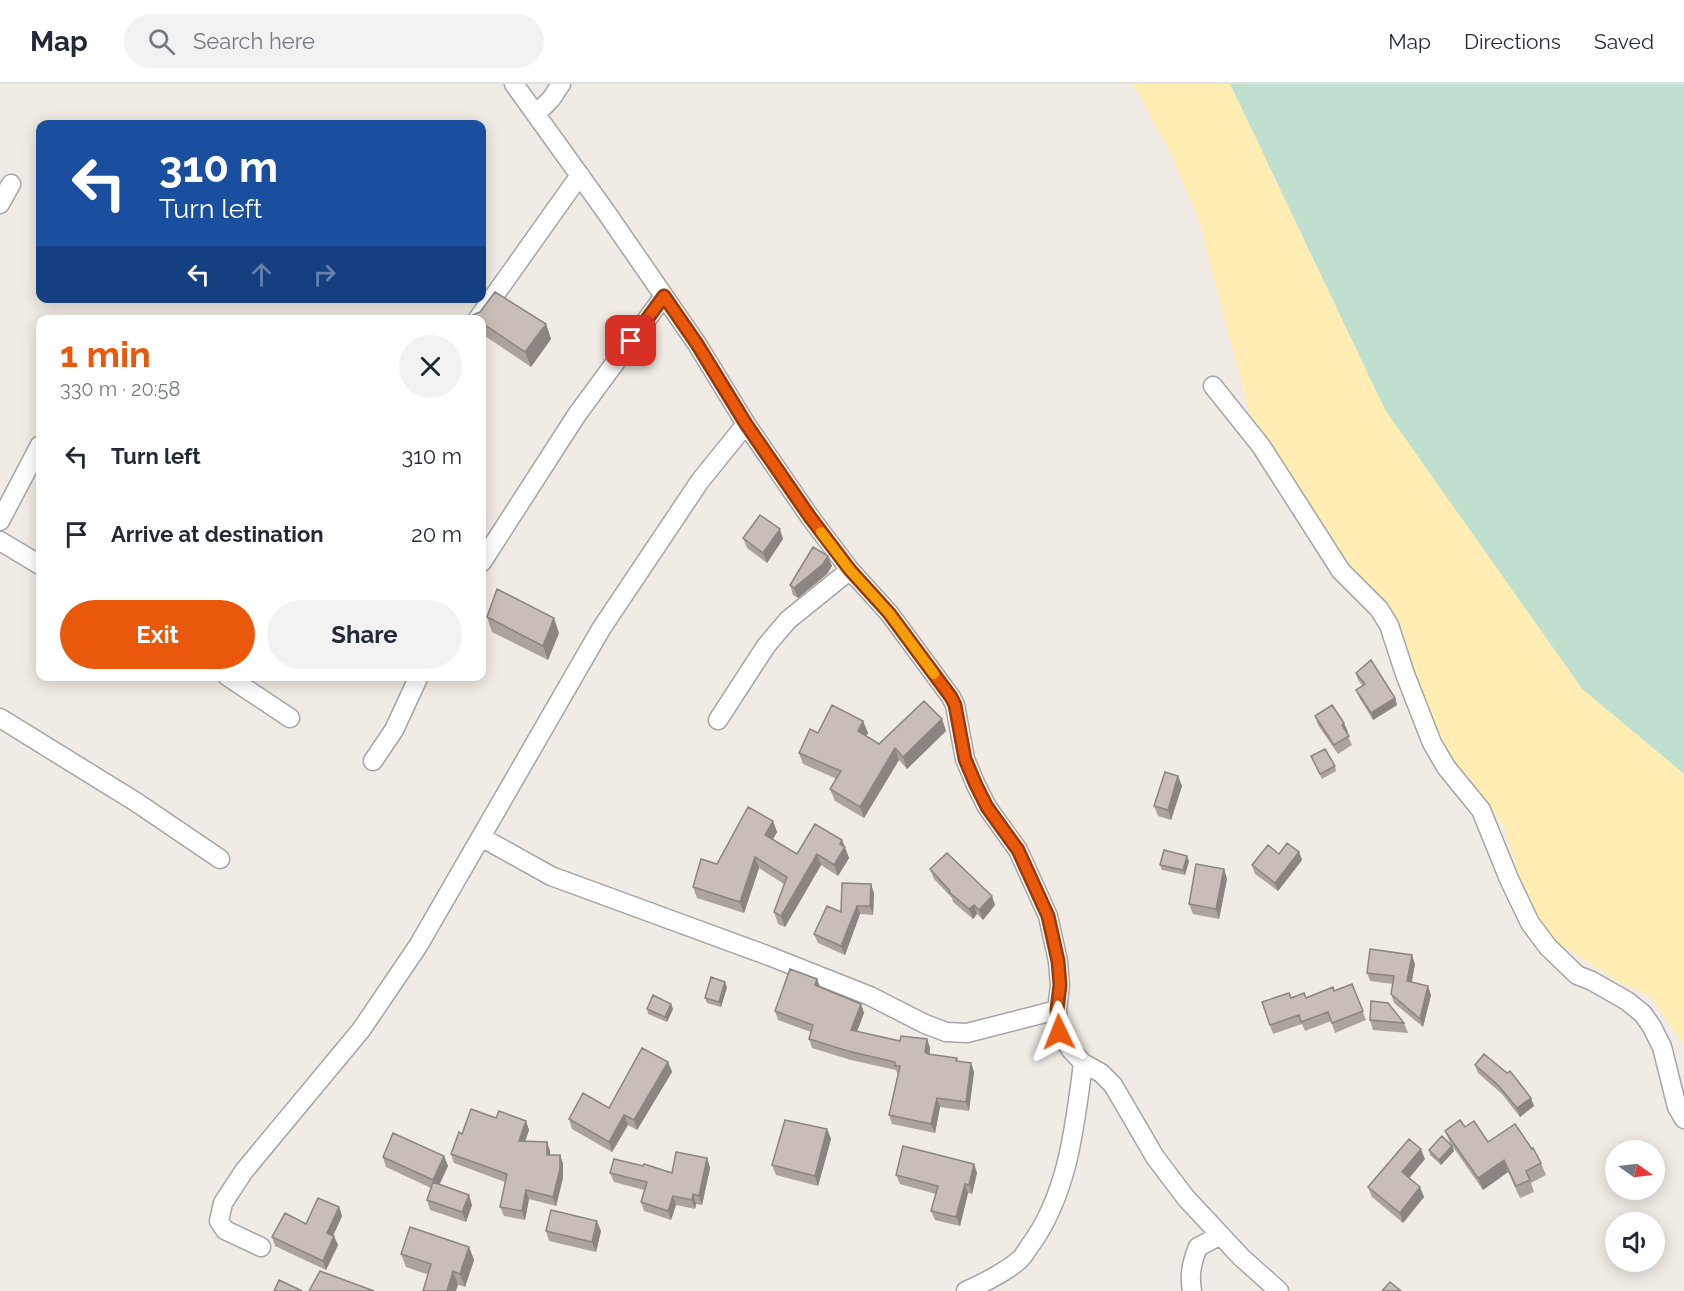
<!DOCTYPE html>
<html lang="en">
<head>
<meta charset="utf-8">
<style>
  :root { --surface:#fff; --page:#f2f2f3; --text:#1f2937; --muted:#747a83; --line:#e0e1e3; --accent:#ea580c }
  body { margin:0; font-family:Raleway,sans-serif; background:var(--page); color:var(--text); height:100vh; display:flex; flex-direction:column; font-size:22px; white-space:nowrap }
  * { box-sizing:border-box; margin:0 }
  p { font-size:20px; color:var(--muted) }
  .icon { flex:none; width:33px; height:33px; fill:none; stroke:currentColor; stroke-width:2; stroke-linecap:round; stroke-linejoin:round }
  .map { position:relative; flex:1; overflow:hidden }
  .panel { position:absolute; left:36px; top:231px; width:450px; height:366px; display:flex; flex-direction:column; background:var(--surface); border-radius:12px; box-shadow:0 3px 15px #0003 }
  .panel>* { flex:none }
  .top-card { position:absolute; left:36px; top:36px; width:450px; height:183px; border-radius:12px; box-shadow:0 3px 15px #0003; background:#1a4fa0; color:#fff; overflow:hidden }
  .needle { width:39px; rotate:104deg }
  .fabs { position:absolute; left:1605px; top:1056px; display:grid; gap:12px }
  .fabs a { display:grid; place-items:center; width:60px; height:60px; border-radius:50%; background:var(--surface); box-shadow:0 3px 15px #0003; font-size:30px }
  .pin { position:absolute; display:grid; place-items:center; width:51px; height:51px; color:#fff; margin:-26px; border-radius:12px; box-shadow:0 3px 9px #0006 }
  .me { position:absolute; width:66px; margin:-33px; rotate:358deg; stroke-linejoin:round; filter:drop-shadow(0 0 4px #0008) }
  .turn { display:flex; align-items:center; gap:21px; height:126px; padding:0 24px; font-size:27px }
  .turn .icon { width:78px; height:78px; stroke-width:2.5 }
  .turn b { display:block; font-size:42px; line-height:51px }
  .lanes { display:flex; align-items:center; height:57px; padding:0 24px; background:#0003; justify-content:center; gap:30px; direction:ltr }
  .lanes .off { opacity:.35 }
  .round { display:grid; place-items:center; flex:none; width:63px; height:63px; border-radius:32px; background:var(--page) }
  .overview { display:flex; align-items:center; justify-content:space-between; height:102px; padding:0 24px }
  h1 { font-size:36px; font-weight:700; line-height:45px; color:var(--accent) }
  .action { display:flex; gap:12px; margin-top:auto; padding:12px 24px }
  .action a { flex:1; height:69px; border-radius:36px; background:var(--accent); color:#fff; font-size:24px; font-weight:700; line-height:69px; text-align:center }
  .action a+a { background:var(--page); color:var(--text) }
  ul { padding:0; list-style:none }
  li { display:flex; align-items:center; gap:18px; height:78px; padding:0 24px }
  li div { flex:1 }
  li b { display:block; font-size:22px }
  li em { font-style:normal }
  header { display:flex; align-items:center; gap:36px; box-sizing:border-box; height:84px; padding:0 30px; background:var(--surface); border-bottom:2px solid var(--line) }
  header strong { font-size:28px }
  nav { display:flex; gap:33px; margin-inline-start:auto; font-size:21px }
  .search { width:420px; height:54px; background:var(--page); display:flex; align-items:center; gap:15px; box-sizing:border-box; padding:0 21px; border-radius:33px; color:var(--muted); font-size:22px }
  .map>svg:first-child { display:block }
  .wetland { fill:#bfdfcf }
  .sand { fill:#ffedb3 }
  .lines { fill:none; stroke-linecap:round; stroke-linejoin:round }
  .minor-casing { stroke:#a5a5a5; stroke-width:21 }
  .minor { stroke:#fff; stroke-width:18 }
  .wall { fill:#aca39d }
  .shaded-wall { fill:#8c8480 }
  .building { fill:#c8bdb7; stroke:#8c8480; stroke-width:1.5 }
  .route-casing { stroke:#983908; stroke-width:15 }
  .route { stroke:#ea580c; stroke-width:10 }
  .slow { stroke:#f59e0b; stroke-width:10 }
</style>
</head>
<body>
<header>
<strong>Map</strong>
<div class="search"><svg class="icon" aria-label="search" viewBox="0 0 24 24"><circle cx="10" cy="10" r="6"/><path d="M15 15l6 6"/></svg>Search here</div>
<nav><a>Map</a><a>Directions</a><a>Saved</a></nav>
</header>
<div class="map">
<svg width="1684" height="1207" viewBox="0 0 1684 1207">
  <rect width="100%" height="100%" fill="#f0ebe4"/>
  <path class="wetland" d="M1230,0H1684V690L1582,605L1385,326Z"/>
  <path class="sand" d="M1131,0H1230L1385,326L1582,605L1684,690V961L1651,913L1621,899L1556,858L1535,833L1521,798L1504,743L1474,700L1439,658L1416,589L1257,358L1198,134L1171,70L1139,10Z"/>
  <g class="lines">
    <g class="minor-casing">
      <path id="minor" d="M514,0L606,128L697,260L746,340L810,433L850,486L889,529L951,613L955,621L965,675L976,701L987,723L1018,766L1048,832L1058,877L1060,901L1057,926L1059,948L1071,966L1083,979C1075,1042 1068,1111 1029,1163C1026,1167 1023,1174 1018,1177C1007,1187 980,1201 966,1207
        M536,30L551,15L561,0
        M0,120L11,100
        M477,236L580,91
        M1213,302L1261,362L1341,487L1379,525L1389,541L1405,590L1432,659L1446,683L1481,726L1509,795L1530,839L1548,863L1577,891L1592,897L1627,917L1643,930L1652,943L1662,963L1677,1023L1684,1035
        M0,437L40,361
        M0,457L40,481
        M482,478L576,332L664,212
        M227,592L290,634
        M0,634L136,718L220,775
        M718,636L766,562L788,536L850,486
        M373,677L394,646L419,592
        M481,753L551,792L769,872L870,912L925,940L946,948L967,949L1057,926
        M1083,979L1101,989L1113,1001L1155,1073L1186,1114L1241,1173L1279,1207
        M261,1163L225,1146L219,1137L223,1119L244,1087L361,946L418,862L601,545L700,397L746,340
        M1192,1207C1189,1190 1192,1178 1198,1163L1221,1151"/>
    </g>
    <use href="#minor" class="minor"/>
  </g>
  <path class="wall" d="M471,232L546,240L551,255L531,283L482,250V236H473Z
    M743,454L783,455L767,479L747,464Z
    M832,482L827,490L798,514L793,511L790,501Z
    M487,533L559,549L548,576L492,548Z
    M1356,589L1395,614L1397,621L1373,636L1359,613L1356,606L1363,602L1358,596Z
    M1315,632L1348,648H1346L1352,661L1338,670L1318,641Z
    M942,635L946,647L907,685L899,676L864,734L835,717L830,705L837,695L803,680L799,669L818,649L863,637L868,649L866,652L879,660Z
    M1311,672L1335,682L1336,687L1322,695Z
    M1178,692L1182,702L1171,736L1158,732L1154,722Z
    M773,737L777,748L773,755L797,770L842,756L849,774L838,792L821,781L785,843L778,840L774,828L784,800L759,784L744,829L697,814L693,803L717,780Z
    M1299,768L1302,776L1278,807L1255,790L1252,781L1279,770Z
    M1189,777L1185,791L1162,786L1160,781Z
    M930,785L995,821L983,836L977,830L973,835L953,818L952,814L934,795Z
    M1224,785L1227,795L1219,835L1193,830L1189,820Z
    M874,809L873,831L860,830L845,871L818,859L814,850L841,828Z
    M1415,880L1412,898L1431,911L1423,943L1394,919L1391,910L1393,900L1370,897L1367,889Z
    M817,895L820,904L861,920L864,929L857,948L900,957L927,955L930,964L929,970L957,974L958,977L971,979L974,988L969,1027L940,1023L935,1049L892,1040L889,1031L898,991L896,986L851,976L812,964L809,955L811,948L778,936L775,927Z
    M1352,900L1366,936L1335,949L1331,937L1305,947L1302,940L1273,950L1262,918L1306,914L1334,907Z
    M727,903L721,923L707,919L705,914Z
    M647,925H673L667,938L648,930Z
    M1370,936L1404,939L1408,949L1373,946Z
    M668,978L672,988L637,1046L628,1041L612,1068L572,1045L569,1035L609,1024Z
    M1475,981L1534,1022L1520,1033L1502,1010L1478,989Z
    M496,1034L526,1037L529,1046L525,1057L547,1058L550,1067V1071H560L563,1080V1094L556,1122L529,1115L525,1136L504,1132L500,1123L505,1098L454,1079L451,1070L462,1050Z
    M1465,1043L1488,1058L1541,1079L1546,1091L1531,1099L1534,1108L1520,1114L1508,1088L1483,1106L1453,1063L1454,1067L1441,1081L1430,1071L1429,1066L1451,1061L1445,1047Z
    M827,1045L831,1055L818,1102L776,1091L772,1081Z
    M444,1072L448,1082L439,1101L472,1121L466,1138L430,1126L427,1116L431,1104L386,1083L383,1073Z
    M707,1074L710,1084L702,1121L696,1120L695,1125L676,1121L671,1136L644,1127L641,1118L644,1106L614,1098L610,1089H672Z
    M1425,1075L1409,1094L1424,1113L1403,1139L1372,1113L1368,1103Z
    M974,1080L977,1089L972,1110L968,1109L960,1142L935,1136L931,1127L936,1110L900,1100L896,1091Z
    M339,1123L342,1132L333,1152L338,1161L326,1186L275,1162L272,1153L306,1140Z
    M546,1147H601L596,1168L549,1157Z
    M469,1163L474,1176L465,1203L406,1183L401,1170Z"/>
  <path class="shaded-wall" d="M546,240L551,255L531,283L525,268Z
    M780,445L783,455L767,479L763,469Z
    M828,472L832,482L827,490L798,514L794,504Z
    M554,534L559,549L548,576L543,562Z
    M1395,614L1397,621L1373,636L1371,629Z
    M942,635L946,647L907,685L903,673Z
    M863,637L868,649L862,659L858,647Z
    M1344,639L1348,648L1345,649L1342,641Z
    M895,664L899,676L864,734L860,723Z
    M1178,692L1182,702L1171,736L1168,726Z
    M773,737L777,748L769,762L765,751Z
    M842,756L849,774L838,792L834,781L840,760Z
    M1299,768L1302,776L1278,807L1275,799Z
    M817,770L821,781L785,843L781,832Z
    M1187,772L1189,777L1185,791L1183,786Z
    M755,773L759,784L744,829L740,818Z
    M1224,785L1227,795L1219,835L1216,825Z
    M871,800L874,809L873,831L870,822Z
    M992,812L995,821L983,836L979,826Z
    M974,821L977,830L973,835L969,825Z
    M857,822L860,830L845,871L841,862Z
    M1412,871L1415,880L1410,905L1407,897Z
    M817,895L821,905L815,901Z
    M725,898L727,903L721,923L719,918Z
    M1428,902L1431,911L1423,943L1420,935Z
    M671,920L673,925L667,938L665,933Z
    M861,920L864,929L854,955L851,946Z
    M927,955L930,964L929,977L925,968Z
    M668,978L672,988L637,1046L634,1036Z
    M971,979L974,988L969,1027L966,1018Z
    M937,1014L940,1023L935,1049L931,1040Z
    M1531,1014L1534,1022L1520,1033L1517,1024Z
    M624,1031L628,1041L612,1068L609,1058Z
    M526,1037L529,1046L522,1066L519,1057Z
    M827,1045L831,1055L818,1102L815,1092Z
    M547,1058L550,1067V1079L547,1071Z
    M1452,1062L1454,1067L1441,1081L1439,1076Z
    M1421,1065L1425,1075L1406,1098L1402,1088Z
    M560,1071L563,1080V1094L556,1122L553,1113Z
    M444,1072L448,1082L437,1106L433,1096Z
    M707,1074L710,1084L702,1121L699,1112Z
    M1504,1076L1508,1088L1483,1106L1478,1094Z
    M974,1080L977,1089L972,1110L969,1101Z
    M965,1100L968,1109L960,1142L956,1133Z
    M1420,1103L1424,1113L1403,1139L1400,1129Z
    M526,1106L529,1115L525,1136L522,1127Z
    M693,1110L696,1120L695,1125L692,1116Z
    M469,1111L472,1121L466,1138L462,1128Z
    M673,1112L676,1121L671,1136L668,1127Z
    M339,1123L342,1132L330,1158L327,1149Z
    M597,1137L601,1147L596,1168L592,1158Z
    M334,1152L338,1161L326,1186L323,1177Z
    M469,1163L474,1176L465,1203L460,1190Z
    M453,1187L458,1201L456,1207H447Z"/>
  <path class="building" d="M495,208L546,240L525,268L482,239V236H476L471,232L480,228Z
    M760,431L780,445L763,469L743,454Z
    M813,463L828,472L823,480L794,504L790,501Z
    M497,505L554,534L543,562L487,533Z
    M1371,576L1395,614L1371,629L1356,606L1365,600L1356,589Z
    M924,617L942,635L903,673L895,664L860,723L830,705L841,687L799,669L810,645L818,649L832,621L863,637L858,647L879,660Z
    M1332,621L1344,639L1342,641L1349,652L1334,661L1315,632Z
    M1325,665L1335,682L1320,690L1311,672Z
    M1165,688L1178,692L1168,726L1154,722Z
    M748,723L773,737L765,751L797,770L815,740L842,756L840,760L845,763L834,781L817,770L781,832L774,828L787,793L755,773L740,818L693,803L701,775L717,780Z
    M1287,759L1299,768L1275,799L1252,781L1268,761L1279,770Z
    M1164,766L1187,772L1183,786L1160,781Z
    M947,769L992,812L979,826L974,821L969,825L949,808L950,807L930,785Z
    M1196,780L1224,785L1216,825L1189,820Z
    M842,799L871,800L870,822H857L841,862L814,850L827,822L841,828Z
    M1370,865L1412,871L1407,897L1428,902L1420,935L1391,910L1394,892L1367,889Z
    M790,885L817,895L815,901L861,920L851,946L900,957L901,952L927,955L925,968L928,970L957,974L956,977L971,979L966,1018L937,1014L931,1040L889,1031L900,982H895V978L848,967L809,955L813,941L775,927Z
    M711,893L725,898L719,918L705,914Z
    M1352,900L1363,927L1332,939L1328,928L1301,938L1299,931L1270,941L1262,918L1289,909L1291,914L1304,909L1306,914L1333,903L1334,907Z
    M653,911L671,920L665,933L647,925Z
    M1371,917L1388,919L1404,939L1370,936Z
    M642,964L668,978L634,1036L624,1031L609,1058L569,1035L583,1009L609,1024Z
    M1484,970L1507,989L1510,987L1531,1014L1517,1024L1499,1002L1475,981Z
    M471,1025L496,1034L499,1027L526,1037L519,1057L547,1058V1071H560V1085L553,1113L526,1106L522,1127L500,1123L507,1090L451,1070L459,1048L462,1050Z
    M785,1036L827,1045L815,1092L772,1081Z
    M1460,1036L1465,1043L1474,1037L1488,1058L1515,1040L1532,1065L1533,1064L1541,1079L1526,1087L1530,1096L1516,1102L1504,1076L1478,1094L1445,1047Z
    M393,1049L444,1072L433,1096L383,1073Z
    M1442,1052L1452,1062L1439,1076L1429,1066Z
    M1409,1055L1421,1065L1402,1088L1420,1103L1400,1129L1368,1103Z
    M903,1062L974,1080L969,1101L965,1100L956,1133L931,1127L938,1102L896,1091Z
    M676,1068L707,1074L699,1112L693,1110L692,1116L673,1112L668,1127L641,1118L647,1098L610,1089L614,1075L643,1082L644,1080L672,1089Z
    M433,1098L469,1111L462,1128L427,1116Z
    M318,1114L339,1123L327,1149L334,1152L323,1177L272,1153L285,1129L306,1140Z
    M551,1126L597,1137L592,1158L546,1147Z
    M410,1143L469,1163L460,1190L453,1187L447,1207H423L431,1180L401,1170Z
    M320,1187L374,1207H309Z
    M279,1196L302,1207H274Z
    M1390,1198L1401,1207H1382Z"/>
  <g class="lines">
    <g class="route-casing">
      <path id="route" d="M631,257L664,212L697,260L746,340L810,433L850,486L889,529L951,613L955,621L965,675L976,701L987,723L1018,766L1048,832L1058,877L1060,901L1057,926L1059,948"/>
    </g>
    <use href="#route" class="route"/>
    <path class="slow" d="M821,448L850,486L889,529L934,590"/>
  </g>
</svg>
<div class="fabs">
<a><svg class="needle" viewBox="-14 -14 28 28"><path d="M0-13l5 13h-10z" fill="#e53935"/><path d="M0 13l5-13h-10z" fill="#747a83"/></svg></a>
<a><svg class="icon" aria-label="sound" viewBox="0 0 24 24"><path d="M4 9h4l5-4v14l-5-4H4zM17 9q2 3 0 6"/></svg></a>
</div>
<div class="pin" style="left:631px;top:257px;background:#d93025"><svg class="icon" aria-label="arrive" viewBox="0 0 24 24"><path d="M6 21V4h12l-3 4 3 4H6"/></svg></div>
<svg class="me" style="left:1059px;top:948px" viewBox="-20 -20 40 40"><path d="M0-17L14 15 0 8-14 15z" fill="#ea580c" stroke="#fff" stroke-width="4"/></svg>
<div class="top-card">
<div class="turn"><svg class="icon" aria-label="left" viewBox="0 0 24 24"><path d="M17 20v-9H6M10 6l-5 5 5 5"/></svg><div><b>310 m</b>Turn left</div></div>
<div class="lanes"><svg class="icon" aria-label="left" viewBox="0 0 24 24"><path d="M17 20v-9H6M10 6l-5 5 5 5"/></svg><svg class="icon off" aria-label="ahead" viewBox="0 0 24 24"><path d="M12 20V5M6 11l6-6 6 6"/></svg><svg class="icon off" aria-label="right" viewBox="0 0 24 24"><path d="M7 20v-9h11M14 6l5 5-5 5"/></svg></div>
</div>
<section class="panel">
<div class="overview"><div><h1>1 min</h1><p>330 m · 20:58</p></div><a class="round"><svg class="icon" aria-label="close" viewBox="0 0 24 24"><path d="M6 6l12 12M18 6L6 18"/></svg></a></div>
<ul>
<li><svg class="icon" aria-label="left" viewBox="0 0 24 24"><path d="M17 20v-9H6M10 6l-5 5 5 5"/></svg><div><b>Turn left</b></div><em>310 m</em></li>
<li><svg class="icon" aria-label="arrive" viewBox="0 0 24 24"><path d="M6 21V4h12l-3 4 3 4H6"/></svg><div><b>Arrive at destination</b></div><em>20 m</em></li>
</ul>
<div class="action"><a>Exit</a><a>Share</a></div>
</section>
</div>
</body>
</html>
